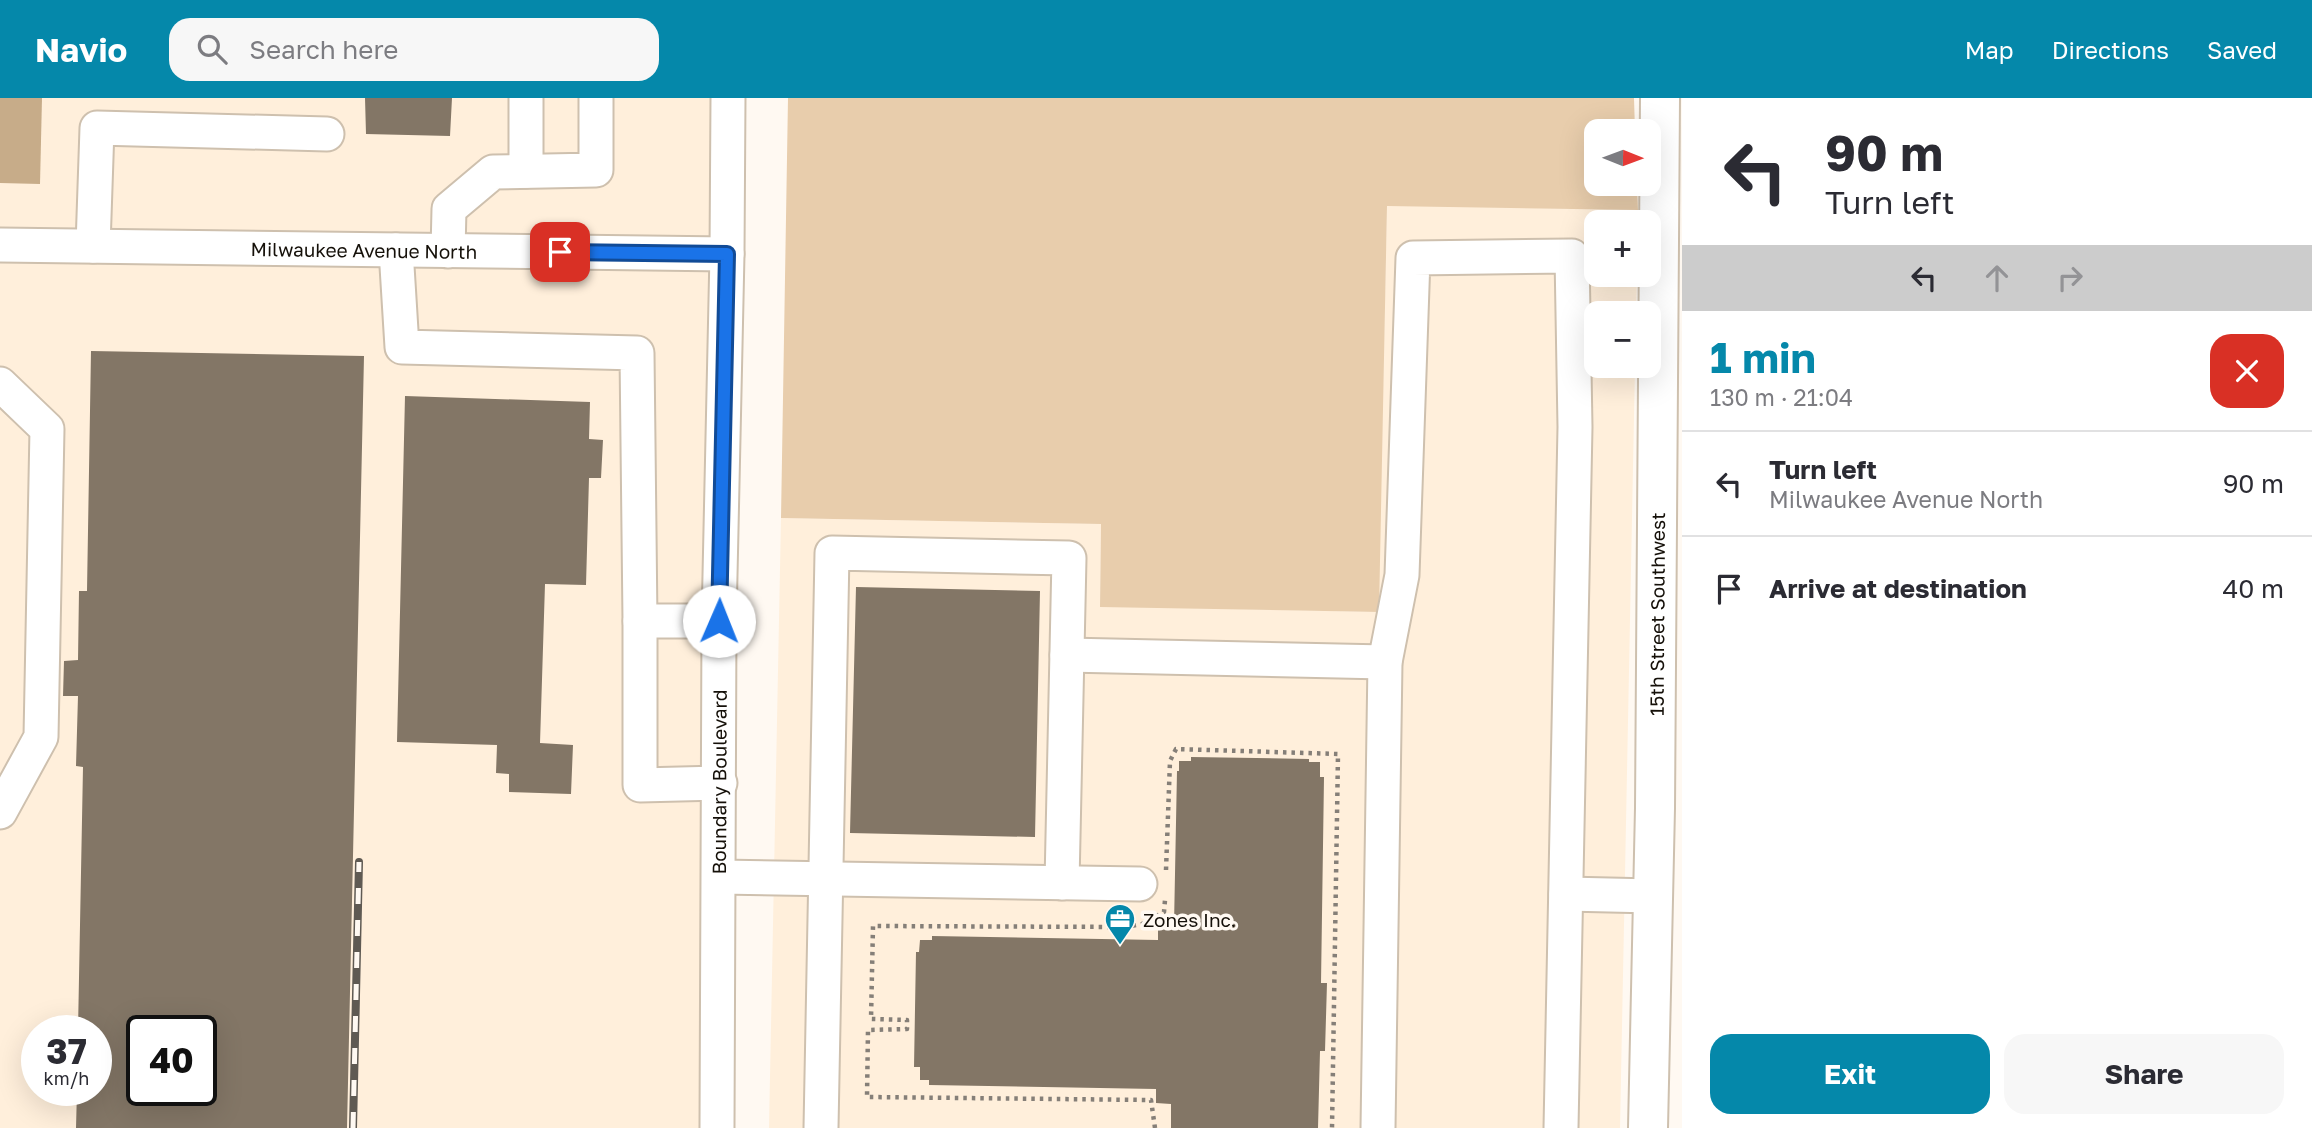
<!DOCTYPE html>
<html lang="en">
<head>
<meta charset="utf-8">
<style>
  :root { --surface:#fff; --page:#f7f7f7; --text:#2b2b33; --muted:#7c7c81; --line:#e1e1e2; --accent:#0588aa }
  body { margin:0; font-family:"Golos Text",sans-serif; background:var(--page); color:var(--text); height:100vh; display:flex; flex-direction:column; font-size:26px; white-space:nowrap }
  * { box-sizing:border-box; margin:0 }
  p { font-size:23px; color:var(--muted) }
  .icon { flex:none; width:38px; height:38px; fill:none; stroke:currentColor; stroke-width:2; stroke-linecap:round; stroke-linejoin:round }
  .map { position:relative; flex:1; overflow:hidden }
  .details { display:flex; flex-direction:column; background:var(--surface); width:630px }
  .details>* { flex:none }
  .hud { background:#fff; color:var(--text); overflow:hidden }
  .needle { width:46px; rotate:91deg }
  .fabs { position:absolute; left:1584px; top:21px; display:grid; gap:14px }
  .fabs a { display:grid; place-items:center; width:77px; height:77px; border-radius:14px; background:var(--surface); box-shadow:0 7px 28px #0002; font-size:35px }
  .speed { position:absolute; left:21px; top:917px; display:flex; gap:14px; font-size:35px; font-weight:700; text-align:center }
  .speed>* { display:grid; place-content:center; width:91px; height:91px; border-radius:50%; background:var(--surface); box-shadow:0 7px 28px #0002; line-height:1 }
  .speed small { font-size:18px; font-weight:400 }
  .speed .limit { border:4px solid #111; border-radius:10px; background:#fff; color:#111 }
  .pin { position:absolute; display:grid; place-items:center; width:60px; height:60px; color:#fff; margin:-30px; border-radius:14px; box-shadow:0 4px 10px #0006 }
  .me { position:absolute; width:77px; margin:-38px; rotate:1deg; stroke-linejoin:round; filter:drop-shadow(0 0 5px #0008) }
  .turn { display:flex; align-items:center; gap:24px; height:147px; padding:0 28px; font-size:32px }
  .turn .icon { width:91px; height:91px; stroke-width:2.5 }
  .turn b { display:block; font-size:49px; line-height:60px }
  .lanes { display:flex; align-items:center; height:66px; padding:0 28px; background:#0003; justify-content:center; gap:35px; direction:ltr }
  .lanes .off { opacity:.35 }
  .round { display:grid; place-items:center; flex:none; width:74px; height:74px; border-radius:21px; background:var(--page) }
  .overview { display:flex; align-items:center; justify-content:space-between; height:119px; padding:0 28px }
  h1 { font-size:42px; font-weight:700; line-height:52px; color:var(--accent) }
  .cta { display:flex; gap:14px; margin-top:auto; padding:14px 28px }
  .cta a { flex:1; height:80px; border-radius:21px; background:var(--accent); color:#fff; font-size:28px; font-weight:700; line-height:80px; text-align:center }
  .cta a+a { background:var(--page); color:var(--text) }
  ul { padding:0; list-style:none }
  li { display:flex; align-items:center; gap:21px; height:105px; padding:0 28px; border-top:2px solid var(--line) }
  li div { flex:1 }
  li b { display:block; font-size:26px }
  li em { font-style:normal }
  header { display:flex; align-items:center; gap:42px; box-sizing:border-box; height:98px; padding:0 35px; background:var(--accent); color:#fff }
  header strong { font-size:33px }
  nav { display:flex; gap:38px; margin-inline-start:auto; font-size:24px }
  .search { width:490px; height:63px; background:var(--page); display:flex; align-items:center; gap:18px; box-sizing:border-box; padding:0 24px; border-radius:21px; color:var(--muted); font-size:26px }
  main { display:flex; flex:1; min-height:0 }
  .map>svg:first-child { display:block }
  .built { fill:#ffefdb; fill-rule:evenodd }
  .green { fill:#e8cdac }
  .water { fill:#c7ac89 }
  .building { fill:#837666; fill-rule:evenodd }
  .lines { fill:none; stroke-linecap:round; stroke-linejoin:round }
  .minor-casing { stroke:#cec0ae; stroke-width:37 }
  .major-casing { stroke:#cec0ae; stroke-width:42 }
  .path { stroke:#857f78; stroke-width:4.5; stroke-dasharray:3.5 5; stroke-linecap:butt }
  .minor { stroke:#fff; stroke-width:33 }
  .major { stroke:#fff; stroke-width:38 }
  .rail-casing { stroke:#5f5a53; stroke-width:8 }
  .rail { stroke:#fff9f2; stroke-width:5; stroke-dasharray:16; stroke-linecap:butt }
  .route-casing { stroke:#114b97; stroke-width:18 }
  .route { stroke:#1a73e8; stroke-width:12 }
  .labels { text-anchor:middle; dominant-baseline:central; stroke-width:7; stroke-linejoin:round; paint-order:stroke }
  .street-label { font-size:19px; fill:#151009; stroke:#fff9f2 }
  .poi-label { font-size:19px; fill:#151009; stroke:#fff9f2; text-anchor:start }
</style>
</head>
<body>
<header>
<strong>Navio</strong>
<div class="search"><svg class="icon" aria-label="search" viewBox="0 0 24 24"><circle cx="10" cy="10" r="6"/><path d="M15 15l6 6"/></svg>Search here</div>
<nav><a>Map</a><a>Directions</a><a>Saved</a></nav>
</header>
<main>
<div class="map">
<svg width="1682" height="1030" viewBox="0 0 1682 1030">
  <rect width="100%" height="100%" fill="#fff9f2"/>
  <path class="built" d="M0,0H727L712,1030H0ZM37,933H96V992H37ZM142,933H201V992H142Z
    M1387,107L1638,112V124H1596V177H1637L1636,215H1596V268H1635L1620,1030H769L781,420L1101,426L1100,508L1378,514Z"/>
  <path class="green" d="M788,0H1634L1635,33H1596V86H1637L1638,112L1387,108L1379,514L1100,509L1101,426L781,420Z"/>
  <path class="water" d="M0,0H42L40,86L0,85Z"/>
  <path class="building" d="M365,0H452L450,38L366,36Z
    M91,253L364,258L347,1030H76L77,992H96V933H78L83,669L76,668L78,598H63L64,563L78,562L79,493H87ZM142,933H201V992H142Z
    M405,298L590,304L589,341L603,342L601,380H589L586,487L545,486L540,645L573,647L571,696L509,694V676L496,675L497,647L397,644Z
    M856,489L1040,493L1035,739L850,735Z
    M1191,659L1309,661V664H1320V679H1324L1321,885H1327L1325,953H1320L1318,1030H1171V1006L1156,1005V991L929,987V982H920V969H914L916,854H919L920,842H932V838L1158,842V826L1174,827L1177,673H1179V663H1191Z"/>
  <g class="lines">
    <g class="minor-casing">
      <g id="minor">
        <path d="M526,0V73"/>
        <path id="s1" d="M0,147L727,156"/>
        <path d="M93,148L97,30L327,36"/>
        <path d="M396,152L402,249L637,255L640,523H719"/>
        <path d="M448,153L449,111L493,74L596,72V0"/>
        <path d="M0,286L47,331L41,639L0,714"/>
        <path d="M640,523V687L720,685"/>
        <path d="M1067,557L1385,564"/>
        <path d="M720,779L1140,786"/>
        <path d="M1566,796L1653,798"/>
        <path id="s2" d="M717,1030L719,523L727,156L728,0"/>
        <path d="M821,1030L832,455L1069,460L1062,785"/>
        <path d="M1378,1030L1385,564L1402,477L1413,160L1572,158L1575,329L1561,1030"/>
      </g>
    </g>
    <g class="major-casing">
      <g id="major">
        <path id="s3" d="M1648,1030L1655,710L1660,0"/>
      </g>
    </g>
    <path class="path" d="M1166,772L1170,663L1176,651L1338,656L1332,1030
      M1155,1030L1151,1002L867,999L868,932L907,931V922L871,921L873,828L1126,829L1142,826L1164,814L1165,802"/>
    <use href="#minor" class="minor"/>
    <use href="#major" class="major"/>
    <g class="rail-casing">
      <path id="rail" d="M353,1030L359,764"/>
    </g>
    <use href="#rail" class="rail"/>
  </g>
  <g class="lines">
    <g class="route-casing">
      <path id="route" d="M560,154L727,156L719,523"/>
    </g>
    <use href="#route" class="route"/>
  </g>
  <defs>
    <g id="office-pin" transform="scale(1.575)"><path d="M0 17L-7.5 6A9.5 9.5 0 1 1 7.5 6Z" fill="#0588aa" stroke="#fff9f2"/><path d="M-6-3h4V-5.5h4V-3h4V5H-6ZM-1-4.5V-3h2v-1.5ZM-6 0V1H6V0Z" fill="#fff"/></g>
  </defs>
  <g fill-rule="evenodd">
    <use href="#office-pin" x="1120" y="821"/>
  </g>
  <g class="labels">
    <g class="street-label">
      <text stroke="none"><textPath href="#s1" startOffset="364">Milwaukee Avenue North</textPath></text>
      <text stroke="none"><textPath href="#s3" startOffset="514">15th Street Southwest</textPath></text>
      <text stroke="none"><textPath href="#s2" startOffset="346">Boundary Boulevard</textPath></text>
    </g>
    <g class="poi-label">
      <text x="1143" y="821">Zones Inc.</text>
    </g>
  </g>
</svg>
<div class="fabs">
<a><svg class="needle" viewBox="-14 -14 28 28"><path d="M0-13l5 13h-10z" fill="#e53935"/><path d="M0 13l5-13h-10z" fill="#7c7c81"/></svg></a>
<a>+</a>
<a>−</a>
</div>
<div class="speed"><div>37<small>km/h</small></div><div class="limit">40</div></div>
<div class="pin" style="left:560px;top:154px;background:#d93025"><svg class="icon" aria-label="arrive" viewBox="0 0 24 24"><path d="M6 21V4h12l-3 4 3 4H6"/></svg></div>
<svg class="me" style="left:719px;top:523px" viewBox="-20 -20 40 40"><circle r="19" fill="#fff"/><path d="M0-13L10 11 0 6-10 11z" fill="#1a73e8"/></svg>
</div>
<section class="details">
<div class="hud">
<div class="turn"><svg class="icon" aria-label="left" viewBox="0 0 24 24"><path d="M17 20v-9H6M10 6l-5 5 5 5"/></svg><div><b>90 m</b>Turn left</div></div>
<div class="lanes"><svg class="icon" aria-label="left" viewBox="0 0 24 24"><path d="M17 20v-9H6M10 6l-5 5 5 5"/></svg><svg class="icon off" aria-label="ahead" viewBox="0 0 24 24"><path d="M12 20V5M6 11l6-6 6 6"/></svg><svg class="icon off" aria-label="right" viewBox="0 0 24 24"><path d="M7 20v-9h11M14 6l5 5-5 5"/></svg></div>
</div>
<div class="overview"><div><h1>1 min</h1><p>130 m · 21:04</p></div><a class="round" style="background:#d93025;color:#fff"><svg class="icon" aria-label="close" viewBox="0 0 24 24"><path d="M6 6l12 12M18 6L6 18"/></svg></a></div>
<ul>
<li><svg class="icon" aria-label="left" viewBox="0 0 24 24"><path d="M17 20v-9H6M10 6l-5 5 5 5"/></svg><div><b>Turn left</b><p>Milwaukee Avenue North</p></div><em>90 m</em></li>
<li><svg class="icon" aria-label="arrive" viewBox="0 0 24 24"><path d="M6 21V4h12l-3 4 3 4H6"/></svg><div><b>Arrive at destination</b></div><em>40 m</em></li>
</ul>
<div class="cta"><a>Exit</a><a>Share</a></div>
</section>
</main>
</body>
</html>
